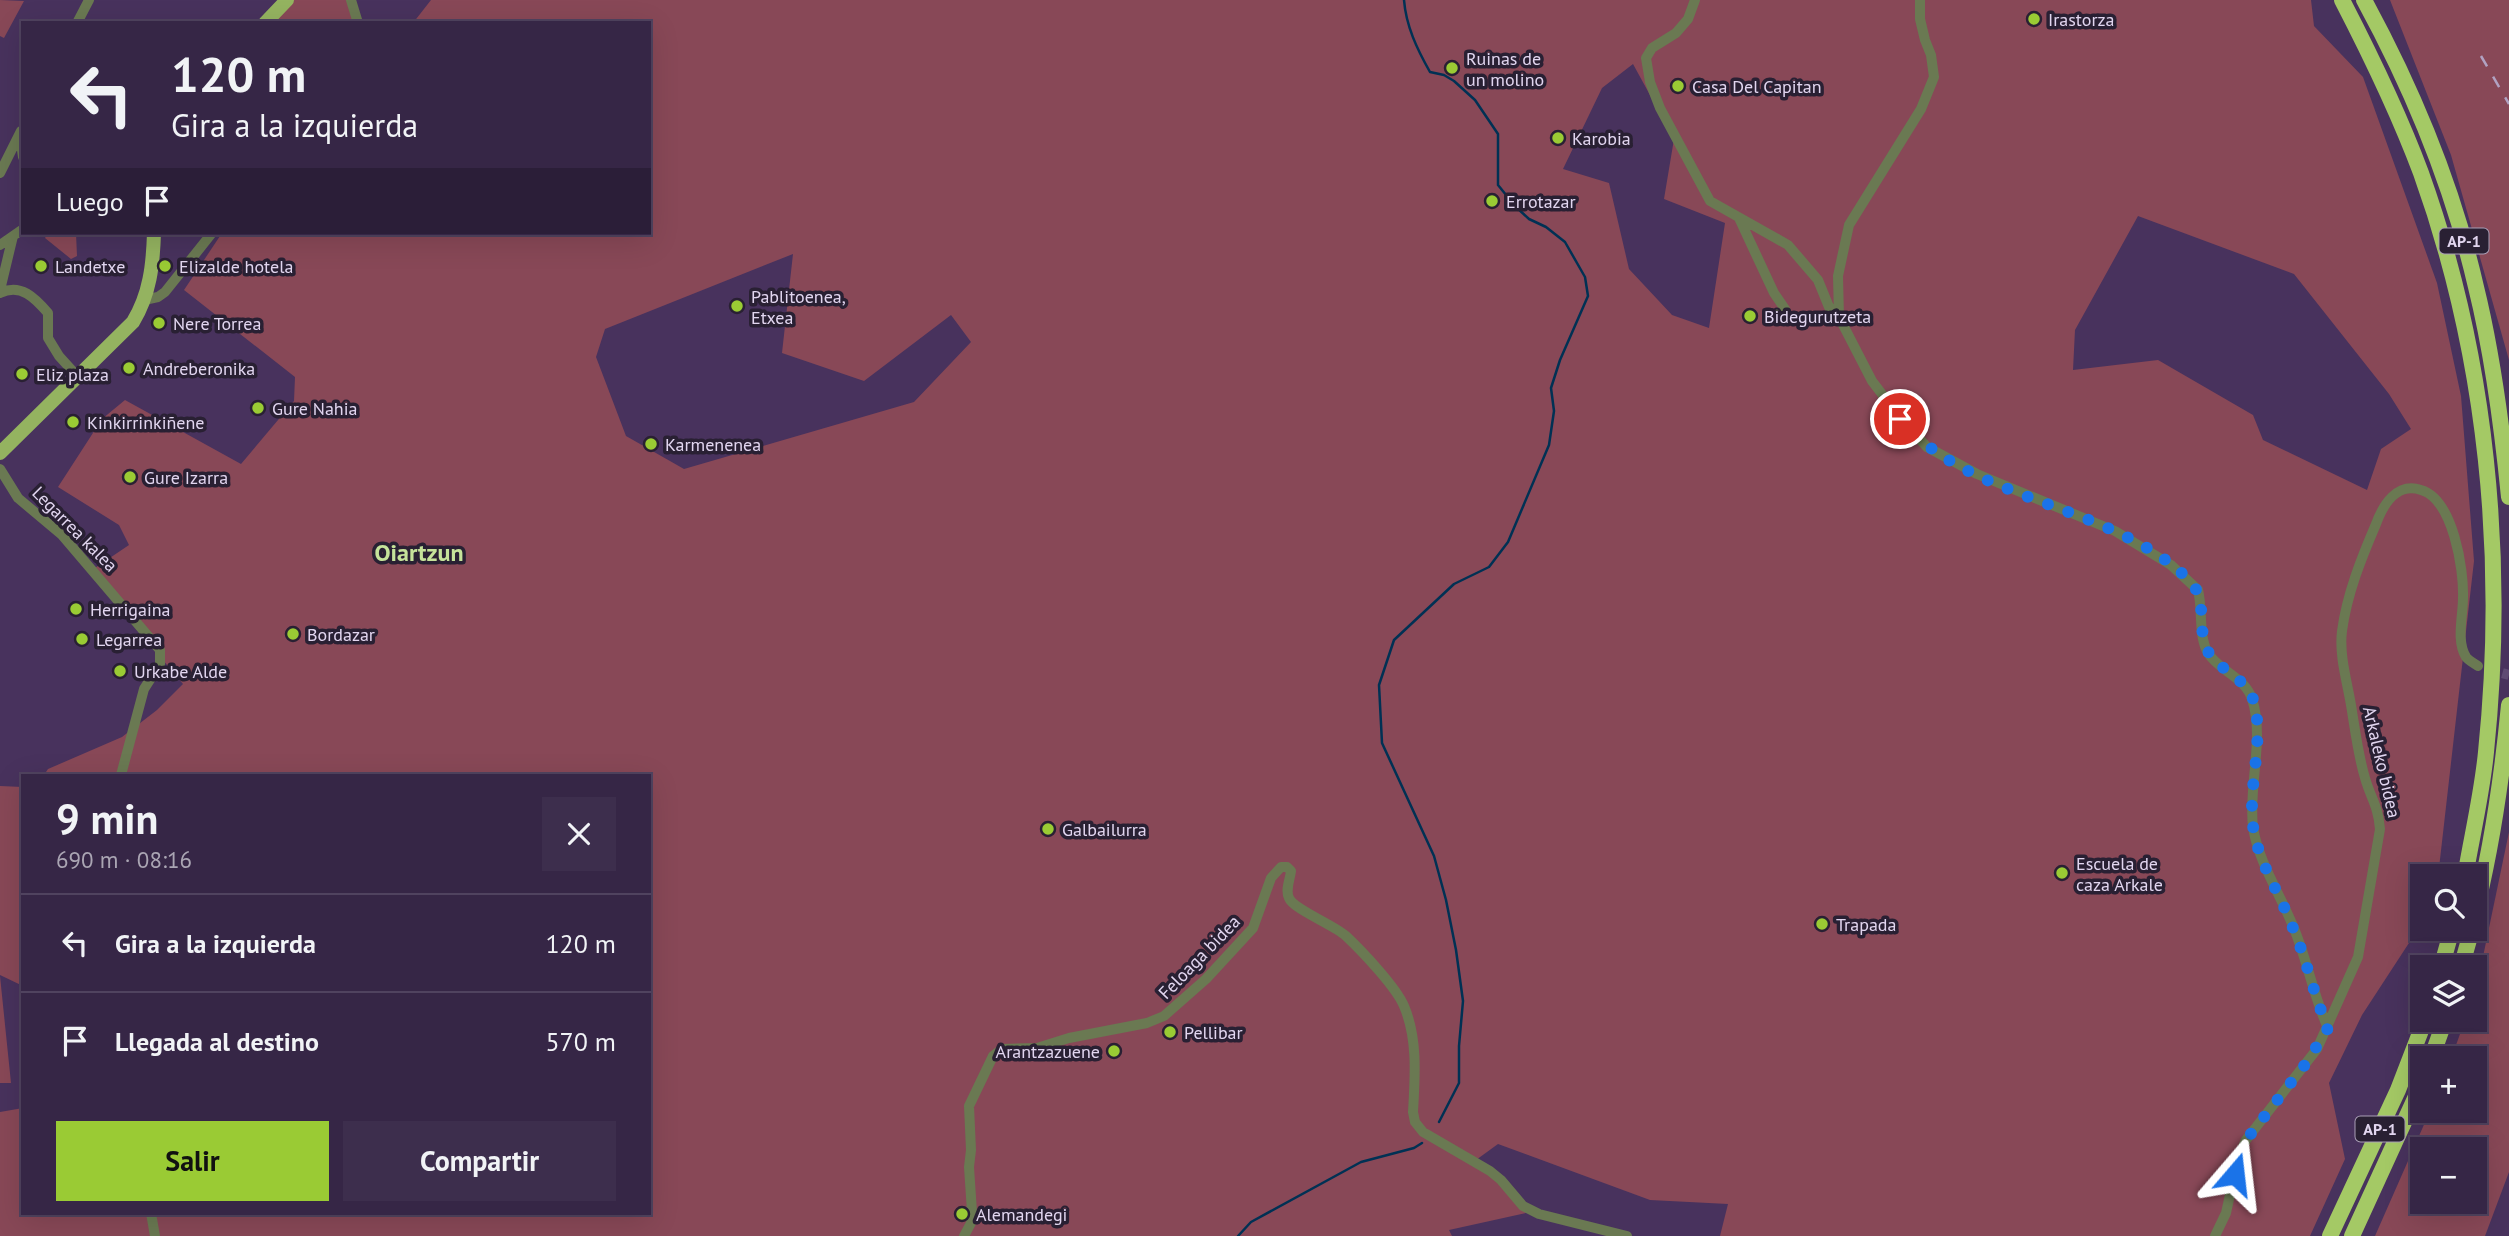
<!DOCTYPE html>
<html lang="es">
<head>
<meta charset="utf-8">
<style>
  :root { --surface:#362646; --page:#3d2e4d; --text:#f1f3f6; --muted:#aaa5b3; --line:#50435f; --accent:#9acb34 }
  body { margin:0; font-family:"PT Sans",sans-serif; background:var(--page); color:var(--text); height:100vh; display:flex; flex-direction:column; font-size:26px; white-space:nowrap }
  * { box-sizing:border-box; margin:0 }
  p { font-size:23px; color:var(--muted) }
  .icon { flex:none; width:38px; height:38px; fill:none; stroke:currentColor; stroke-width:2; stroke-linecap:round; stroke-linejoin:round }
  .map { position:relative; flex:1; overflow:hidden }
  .sheet { position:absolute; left:21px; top:774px; width:630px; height:441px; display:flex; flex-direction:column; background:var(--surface); border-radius:0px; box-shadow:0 7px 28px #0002,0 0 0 2px var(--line) }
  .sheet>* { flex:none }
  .guide { position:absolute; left:21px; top:21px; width:630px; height:214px; border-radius:0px; box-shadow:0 7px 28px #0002,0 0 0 2px var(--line); background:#362646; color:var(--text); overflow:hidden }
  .controls { position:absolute; left:2410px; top:864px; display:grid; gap:14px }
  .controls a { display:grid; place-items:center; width:77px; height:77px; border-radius:0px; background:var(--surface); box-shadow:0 7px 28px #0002,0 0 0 2px var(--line); font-size:35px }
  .pin { position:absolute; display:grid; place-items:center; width:60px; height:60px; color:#fff; margin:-30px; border:4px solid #fff; border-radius:50%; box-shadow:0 2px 7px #0007 }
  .me { position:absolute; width:77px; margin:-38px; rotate:17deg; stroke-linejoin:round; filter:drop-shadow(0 0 5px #0008) }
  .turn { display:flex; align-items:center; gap:24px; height:147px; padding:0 35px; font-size:32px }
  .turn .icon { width:91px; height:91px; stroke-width:2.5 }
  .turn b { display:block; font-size:49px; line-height:60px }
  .then { display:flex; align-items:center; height:66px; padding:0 35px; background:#0003; gap:14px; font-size:26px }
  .round { display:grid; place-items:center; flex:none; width:74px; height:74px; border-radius:0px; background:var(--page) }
  .head { display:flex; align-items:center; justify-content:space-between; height:119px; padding:0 35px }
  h1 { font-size:42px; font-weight:700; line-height:52px }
  .primary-button { display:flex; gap:14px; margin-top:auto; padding:14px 35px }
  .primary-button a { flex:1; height:80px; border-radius:0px; background:var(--accent); color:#111; font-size:28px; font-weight:700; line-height:80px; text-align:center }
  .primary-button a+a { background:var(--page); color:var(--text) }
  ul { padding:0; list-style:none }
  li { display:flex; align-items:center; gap:21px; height:98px; padding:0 35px; border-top:2px solid var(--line) }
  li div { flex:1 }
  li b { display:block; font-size:26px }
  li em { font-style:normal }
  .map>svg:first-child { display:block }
  .green { fill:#884857; fill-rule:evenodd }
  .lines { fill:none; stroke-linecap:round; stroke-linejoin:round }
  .stream { stroke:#003154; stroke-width:2.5 }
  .minor-tunnel { stroke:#5f4b73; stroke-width:10; stroke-dasharray:10 5; stroke-linecap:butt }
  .minor { stroke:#6a7952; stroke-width:10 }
  .major { stroke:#94b360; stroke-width:14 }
  .highway { stroke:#a4c965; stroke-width:16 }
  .rail { stroke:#b1a2c2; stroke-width:2.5; stroke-dasharray:12 12; stroke-linecap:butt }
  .route { stroke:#1a73e8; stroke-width:12; stroke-dasharray:0 21.6 }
  .poi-dot { fill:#9acb34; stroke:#292033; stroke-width:2.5 }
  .labels { text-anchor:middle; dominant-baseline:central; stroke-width:7; stroke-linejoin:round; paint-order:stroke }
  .shield { fill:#292033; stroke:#aa9fb7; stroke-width:2 }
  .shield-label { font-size:16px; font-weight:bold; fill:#e2d6f0 }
  .poi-label { font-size:18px; fill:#e2d6f0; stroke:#292033; text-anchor:start }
  .street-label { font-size:18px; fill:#e2d6f0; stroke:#292033 }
  .district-label { font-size:24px; font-weight:bold; fill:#c6e39a; stroke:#292033 }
</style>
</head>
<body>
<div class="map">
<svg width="2509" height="1236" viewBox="0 0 2509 1236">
  <rect width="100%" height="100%" fill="#48325d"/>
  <path class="green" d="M0,0L24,1L4,38L0,36Z
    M287,0H352L358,23H265Z
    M431,0H2311L2314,26L2363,77L2437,283L2461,396L2474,561L2438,877H2422V923L2362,1015L2329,1083L2345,1159L2310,1236H1720L1728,1204L1650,1200L1498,1144L1476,1160L1530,1212L1449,1230L1452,1236H0V1112L23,1108V1213H649V775H44L48,769L122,737L157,710L183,684L89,572L129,545L119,525L58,487L102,419L125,400L241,464L294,401L295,377L184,290L222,233H649V23H413ZM1633,64L1674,139L1664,199L1725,223L1709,328L1672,315L1629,269L1609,183L1563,169L1602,88ZM2138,216L2294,274L2389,394L2411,429L2381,449L2367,490L2263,440L2253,415L2158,360L2073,370L2075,330ZM793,254L782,353L864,381L951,315L971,342L914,402L684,469L626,436L596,357L605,329Z
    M2390,0H2509V360L2451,155Z
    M48,233H76L77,256L71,259L45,238Z
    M0,786L23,787V986L0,975Z
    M2509,832V1172L2485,1236H2375L2430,1111H2474V1059H2451L2465,1020H2474L2475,995ZM2422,1150H2474V1202H2422Z
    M0,976L11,1083H0Z"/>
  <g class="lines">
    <path class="stream" d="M1404,0C1406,26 1417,49 1430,72L1444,75L1454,81L1475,100L1498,134V185L1515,206L1529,219L1546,227L1565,242L1585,277L1588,296L1560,360L1551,388L1554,411L1549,445L1508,542L1489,567L1454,584L1394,640L1379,685L1382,743L1434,856L1446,900L1456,950L1463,1001L1459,1046V1083L1439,1122
      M1238,1236L1251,1222L1361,1162L1414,1148L1422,1143"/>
    <path class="minor-tunnel" d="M2488,669L2509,675"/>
    <path class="minor" d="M351,0L358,23
      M1695,0L1688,19L1676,33L1652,48L1646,58L1650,82L1660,108L1710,201L1788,245L1818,280L1829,307L1837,310
      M1920,0V19L1925,40L1931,55L1934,77L1921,109L1849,225L1838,276L1839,317L1872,381L1901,419L1927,447L1977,474L2115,531L2171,565L2198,590C2203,609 2198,636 2208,653C2219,671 2245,677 2252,699C2265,738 2248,786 2253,827C2258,861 2280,894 2293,926C2307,959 2313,995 2328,1028
      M77,23L89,0
      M20,136L23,157
      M0,173L21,131
      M1739,218L1774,293L1785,309L1773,317
      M0,245L23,229
      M0,290L13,236
      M0,293C21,283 35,298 48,313V338L59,356L78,377
      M144,300L158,297L165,292L212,233
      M0,469L18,498L62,535L160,650V664L144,689L121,775
      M151,1213L155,1236
      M964,1236L971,1223L972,1212L969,1167L971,1150L969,1106L993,1056L1002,1049L1037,1048L1069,1038L1147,1023L1164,1016L1206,979L1253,928L1271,878L1281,867H1287L1291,871C1290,880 1285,890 1289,898C1293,909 1334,925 1346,936C1362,951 1396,987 1404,1006C1418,1039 1415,1077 1413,1112L1415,1122L1423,1132L1490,1171L1501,1180L1523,1206L1539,1214L1627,1236
      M2215,1236L2226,1213L2238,1158L2246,1140L2317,1049L2358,957L2380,829C2378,805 2371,799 2365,778C2358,755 2355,729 2351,705C2347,681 2339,655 2342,631C2347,594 2361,559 2376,524C2383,505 2397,482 2421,490C2453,499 2464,569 2463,598C2463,616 2456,641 2466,657C2469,661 2474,663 2478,666"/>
    <path class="major" d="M265,23L287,0
      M0,453L133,322C150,294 153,265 154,233"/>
    <path class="highway" d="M2342,0C2371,56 2399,114 2421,173C2487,357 2506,558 2486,752C2482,794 2472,835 2465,877
      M2364,0C2413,90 2453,187 2476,287C2493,356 2502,426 2509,497
      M2474,918C2492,848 2502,778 2509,705
      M2441,968L2452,929
      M2461,968L2472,929
      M2431,1059L2445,1020
      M2330,1236L2398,1090L2425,1020
      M2352,1236L2422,1083"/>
    <path class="rail" d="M2481,56L2509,104"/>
  </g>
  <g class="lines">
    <path class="route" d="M1900,419C1970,502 2105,502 2185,576C2209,597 2197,617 2205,644C2212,669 2245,675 2253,699C2267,743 2243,794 2256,841C2264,871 2282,899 2293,928C2307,961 2314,996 2328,1028L2307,1062L2246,1140L2235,1174"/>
  </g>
  <g class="poi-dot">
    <circle cx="2034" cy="19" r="7"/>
    <circle cx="1452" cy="68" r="7"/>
    <circle cx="1678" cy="86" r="7"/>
    <circle cx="1558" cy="138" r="7"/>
    <circle cx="1492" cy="201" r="7"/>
    <circle cx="41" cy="266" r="7"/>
    <circle cx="165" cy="266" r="7"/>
    <circle cx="737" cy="306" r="7"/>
    <circle cx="1750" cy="316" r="7"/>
    <circle cx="159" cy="323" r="7"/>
    <circle cx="129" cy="368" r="7"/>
    <circle cx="22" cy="374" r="7"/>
    <circle cx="258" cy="408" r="7"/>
    <circle cx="73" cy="422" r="7"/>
    <circle cx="651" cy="444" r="7"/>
    <circle cx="130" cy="477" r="7"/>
    <circle cx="76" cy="609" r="7"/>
    <circle cx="293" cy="634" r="7"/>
    <circle cx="82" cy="639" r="7"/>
    <circle cx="120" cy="671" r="7"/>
    <circle cx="1048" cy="829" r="7"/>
    <circle cx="2062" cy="873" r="7"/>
    <circle cx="1822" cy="924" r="7"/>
    <circle cx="1170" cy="1032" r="7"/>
    <circle cx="1114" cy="1051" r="7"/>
    <circle cx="962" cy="1214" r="7"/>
  </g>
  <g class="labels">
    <g class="shield">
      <rect x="2439.5" y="228.5" width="49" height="25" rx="5"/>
      <rect x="2355.5" y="1116.5" width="49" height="25" rx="5"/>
    </g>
    <g class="shield-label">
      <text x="2464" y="241">AP-1</text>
      <text x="2380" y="1129">AP-1</text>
    </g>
    <g class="poi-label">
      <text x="2048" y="19">Irastorza</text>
      <text x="1466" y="58">Ruinas de<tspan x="1466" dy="21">un molino</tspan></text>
      <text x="1692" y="86">Casa Del Capitan</text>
      <text x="1572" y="138">Karobia</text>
      <text x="1506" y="201">Errotazar</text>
      <text x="55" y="266">Landetxe</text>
      <text x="179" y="266">Elizalde hotela</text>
      <text x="751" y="296">Pablitoenea,<tspan x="751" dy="21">Etxea</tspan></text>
      <text x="1764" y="316">Bidegurutzeta</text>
      <text x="173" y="323">Nere Torrea</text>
      <text x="143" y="368">Andreberonika</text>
      <text x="36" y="374">Eliz plaza</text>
      <text x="272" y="408">Gure Nahia</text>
      <text x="87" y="422">Kinkirrinkiñene</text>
      <text x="665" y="444">Karmenenea</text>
      <text x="144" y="477">Gure Izarra</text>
      <text x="90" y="609">Herrigaina</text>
      <text x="307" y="634">Bordazar</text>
      <text x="96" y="639">Legarrea</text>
      <text x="134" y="671">Urkabe Alde</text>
      <text x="1062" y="829">Galbailurra</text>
      <text x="2076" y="863">Escuela de<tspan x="2076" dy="21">caza Arkale</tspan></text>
      <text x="1836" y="924">Trapada</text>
      <text x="1184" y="1032">Pellibar</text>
      <text x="1100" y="1051" text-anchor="end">Arantzazuene</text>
      <text x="976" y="1214">Alemandegi</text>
    </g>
    <g class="street-label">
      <text transform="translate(75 529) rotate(45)">Legarrea kalea</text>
      <text transform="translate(2382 762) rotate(77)">Arkaleko bidea</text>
      <text transform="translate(1199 957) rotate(-46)">Feloaga bidea</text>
    </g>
    <g class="district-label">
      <text x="419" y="552">Oiartzun</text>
    </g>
  </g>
</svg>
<div class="controls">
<a><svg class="icon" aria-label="search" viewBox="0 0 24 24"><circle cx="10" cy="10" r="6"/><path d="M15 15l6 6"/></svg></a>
<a><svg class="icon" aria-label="layers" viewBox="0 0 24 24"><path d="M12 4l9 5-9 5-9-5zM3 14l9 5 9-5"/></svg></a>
<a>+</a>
<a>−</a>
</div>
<div class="pin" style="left:1900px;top:419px;background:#d93025"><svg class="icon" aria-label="arrive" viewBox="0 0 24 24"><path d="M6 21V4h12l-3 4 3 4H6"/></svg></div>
<svg class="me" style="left:2235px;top:1174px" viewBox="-20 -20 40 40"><path d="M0-17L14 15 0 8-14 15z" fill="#1a73e8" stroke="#fff" stroke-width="4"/></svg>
<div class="guide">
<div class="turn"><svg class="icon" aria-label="left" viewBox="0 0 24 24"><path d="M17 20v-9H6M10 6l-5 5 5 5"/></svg><div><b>120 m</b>Gira a la izquierda</div></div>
<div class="then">Luego<svg class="icon" aria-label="arrive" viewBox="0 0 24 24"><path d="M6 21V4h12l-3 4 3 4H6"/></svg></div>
</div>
<section class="sheet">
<div class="head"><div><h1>9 min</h1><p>690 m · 08:16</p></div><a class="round"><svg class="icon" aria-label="close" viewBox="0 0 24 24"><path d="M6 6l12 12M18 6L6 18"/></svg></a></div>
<ul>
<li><svg class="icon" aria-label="left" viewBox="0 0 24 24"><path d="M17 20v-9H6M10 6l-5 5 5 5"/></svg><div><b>Gira a la izquierda</b></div><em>120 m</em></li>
<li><svg class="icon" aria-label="arrive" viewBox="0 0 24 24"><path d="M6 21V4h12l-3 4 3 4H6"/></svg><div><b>Llegada al destino</b></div><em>570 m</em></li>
</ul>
<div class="primary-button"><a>Salir</a><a>Compartir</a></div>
</section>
</div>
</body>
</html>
